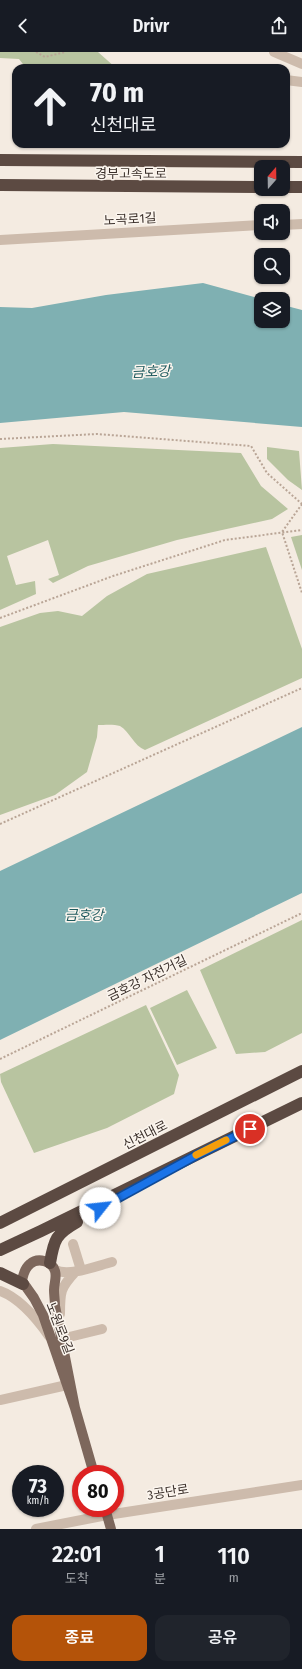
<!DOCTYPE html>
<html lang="ko">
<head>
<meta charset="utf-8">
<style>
  :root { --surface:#171b24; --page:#20242c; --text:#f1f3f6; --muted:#9ea1a6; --accent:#b45309 }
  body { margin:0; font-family:"Fira Sans Condensed","Noto Sans KR",sans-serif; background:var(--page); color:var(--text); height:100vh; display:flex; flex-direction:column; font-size:15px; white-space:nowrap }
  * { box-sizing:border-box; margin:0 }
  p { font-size:13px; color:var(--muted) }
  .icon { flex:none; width:22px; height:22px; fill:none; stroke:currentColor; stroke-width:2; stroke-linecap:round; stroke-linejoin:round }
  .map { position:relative; height:1477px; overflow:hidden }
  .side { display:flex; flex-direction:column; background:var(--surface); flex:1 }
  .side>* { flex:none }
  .top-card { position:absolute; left:12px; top:12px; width:278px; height:84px; border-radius:12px; box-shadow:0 1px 3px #0004; background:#171b24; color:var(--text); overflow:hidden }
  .needle { width:26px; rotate:20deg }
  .tools { position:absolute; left:254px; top:108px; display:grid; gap:8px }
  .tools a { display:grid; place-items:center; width:36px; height:36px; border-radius:8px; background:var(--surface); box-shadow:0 1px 3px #0004; font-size:20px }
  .speed { position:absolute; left:12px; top:1413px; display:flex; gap:8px; font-size:20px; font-weight:700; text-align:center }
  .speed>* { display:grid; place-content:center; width:52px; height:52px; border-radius:50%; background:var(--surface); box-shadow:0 1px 3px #0004; line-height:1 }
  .speed small { font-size:10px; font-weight:400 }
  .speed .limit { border:6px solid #d22; background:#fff; color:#111 }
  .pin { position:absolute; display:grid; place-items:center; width:34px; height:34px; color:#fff; margin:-17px; border:2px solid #fff; border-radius:50%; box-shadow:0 1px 4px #0007 }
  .me { position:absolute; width:44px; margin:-22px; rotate:61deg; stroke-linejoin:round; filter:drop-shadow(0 0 3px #0008) }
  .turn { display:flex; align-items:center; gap:14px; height:84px; padding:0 12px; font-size:18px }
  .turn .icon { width:52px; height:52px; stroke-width:2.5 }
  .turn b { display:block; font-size:28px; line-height:34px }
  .eta { display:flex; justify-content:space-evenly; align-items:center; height:68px; text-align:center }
  .eta b { font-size:24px; font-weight:600; line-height:28px }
  .cta { display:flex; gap:8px; margin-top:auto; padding:8px 12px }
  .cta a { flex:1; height:46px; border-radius:12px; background:var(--accent); color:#fff; font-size:16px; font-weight:600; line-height:46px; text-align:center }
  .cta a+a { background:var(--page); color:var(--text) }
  header { display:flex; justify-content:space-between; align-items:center; height:52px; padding:0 12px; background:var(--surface); font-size:18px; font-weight:600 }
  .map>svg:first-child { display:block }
  .green { fill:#b8c4a0 }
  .water { fill:#7fb0b2 }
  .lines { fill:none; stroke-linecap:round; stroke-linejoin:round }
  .path { stroke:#b9a596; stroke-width:2; stroke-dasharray:2 2; stroke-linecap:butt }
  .minor { stroke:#cdbbac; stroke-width:10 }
  .major { stroke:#7d675c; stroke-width:10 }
  .highway { stroke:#5c4a42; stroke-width:12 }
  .route-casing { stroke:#114b97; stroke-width:10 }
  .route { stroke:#1a73e8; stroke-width:7 }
  .slow { stroke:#f59e0b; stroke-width:7 }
  .labels { text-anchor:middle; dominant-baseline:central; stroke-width:3; stroke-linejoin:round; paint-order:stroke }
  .street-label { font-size:13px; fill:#3b302b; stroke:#fbf5ee }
  .water-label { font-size:14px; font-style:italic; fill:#1f5a5e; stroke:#fbf5ee }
</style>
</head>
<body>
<header><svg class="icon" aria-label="back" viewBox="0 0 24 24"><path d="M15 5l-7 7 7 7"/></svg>Drivr<svg class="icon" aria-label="share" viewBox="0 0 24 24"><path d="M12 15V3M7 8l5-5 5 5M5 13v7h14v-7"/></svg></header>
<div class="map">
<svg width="302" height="1477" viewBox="0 0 302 1477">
  <rect width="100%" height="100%" fill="#f4ebe1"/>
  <path class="green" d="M0,0H98L116,16H26L19,7L0,6Z
    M53,392L241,401L261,434L288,457L272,467L177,488L88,514L53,531L48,527L59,523L48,488L7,504L16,533L35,529L36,542L0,558V396Z
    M267,395L299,399L302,438L288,428L267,407Z
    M302,483V518L291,485Z
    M266,495L302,597V626L145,698C134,694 130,680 120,674C114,672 104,673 98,673L97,685L87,720L55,743L0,763V575L40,561L58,559L82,564L107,544L147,522Z
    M302,868V981L265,1000L236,1002L200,918Z
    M187,938L217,996L177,1013L150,956Z
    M146,953L179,1023L174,1042L107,1076L34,1101L1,1030L0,1022Z"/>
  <path class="water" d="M203,231L261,247V269H283V253L302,258V375L124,360L0,371V255L32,256L106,243Z
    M302,675V841L0,988V819Z"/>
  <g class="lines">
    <path class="path" d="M36,0L45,5L65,0
      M0,387L97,382L251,394L267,421L302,452
      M302,452L282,480L302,541
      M0,566L113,524L225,488L302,478
      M0,772L302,636
      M0,1007L302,861"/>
    <path class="minor" d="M274,0L302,12
      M286,28L302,30
      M283,173L302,172
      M0,188L261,173
      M73,1192L81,1218
      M55,1218C69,1225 96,1214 112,1210
      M0,1239C20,1246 37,1267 49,1284
      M60,1262C60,1240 60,1236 76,1219
      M61,1287L102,1277
      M0,1348L67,1333
      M36,1477L107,1463L302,1433"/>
    <path class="major" d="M75,1356L55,1254C55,1249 54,1243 54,1238C54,1231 57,1226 55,1219C52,1209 38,1205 30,1212C25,1216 23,1223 22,1229L34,1246L43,1263L75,1356L94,1422
      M105,1456L111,1477"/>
    <path class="highway" d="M0,108L302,110
      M0,133L261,135
      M283,135H302
      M0,1171L302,1019
      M0,1198L41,1179L302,1051
      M50,1211C54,1187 56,1182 77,1170
      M0,1221L23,1232"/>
  </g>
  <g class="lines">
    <g class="route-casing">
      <path id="route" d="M100,1156L197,1103L250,1077"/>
    </g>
    <use href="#route" class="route"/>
    <path class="slow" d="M196,1103L226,1088"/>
  </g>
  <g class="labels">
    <g class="street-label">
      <text x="131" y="121">경부고속도로</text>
      <text transform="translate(130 167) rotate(-3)">노곡로1길</text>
      <text transform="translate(147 926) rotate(-26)">금호강 자전거길</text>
      <text transform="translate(145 1083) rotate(-27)">신천대로</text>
      <text transform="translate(60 1276) rotate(69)">노원로9길</text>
      <text transform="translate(168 1440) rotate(-9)">3공단로</text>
    </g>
    <g class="water-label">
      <text transform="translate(151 320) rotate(-2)">금호강</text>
      <text x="84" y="863">금호강</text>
    </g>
  </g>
</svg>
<div class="tools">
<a><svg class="needle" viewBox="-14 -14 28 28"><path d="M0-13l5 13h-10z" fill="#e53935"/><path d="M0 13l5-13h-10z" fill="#9ea1a6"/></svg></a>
<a><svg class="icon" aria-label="sound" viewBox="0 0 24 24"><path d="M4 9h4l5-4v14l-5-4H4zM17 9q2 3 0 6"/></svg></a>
<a><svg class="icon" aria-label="search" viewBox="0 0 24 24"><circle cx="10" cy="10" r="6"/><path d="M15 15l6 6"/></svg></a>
<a><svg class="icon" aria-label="layers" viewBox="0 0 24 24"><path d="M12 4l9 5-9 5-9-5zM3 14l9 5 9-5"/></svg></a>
</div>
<div class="speed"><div>73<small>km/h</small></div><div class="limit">80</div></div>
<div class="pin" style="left:250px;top:1077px;background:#d93025"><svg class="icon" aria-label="arrive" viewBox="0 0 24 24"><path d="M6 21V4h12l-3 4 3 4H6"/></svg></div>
<svg class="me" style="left:100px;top:1156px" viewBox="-20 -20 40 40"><circle r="19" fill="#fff"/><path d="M0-13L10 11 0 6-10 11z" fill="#1a73e8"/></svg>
<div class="top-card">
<div class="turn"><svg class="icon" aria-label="ahead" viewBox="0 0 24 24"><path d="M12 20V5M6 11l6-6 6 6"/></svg><div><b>70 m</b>신천대로</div></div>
</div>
</div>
<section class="side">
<div class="eta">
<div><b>22:01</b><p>도착</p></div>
<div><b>1</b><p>분</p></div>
<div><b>110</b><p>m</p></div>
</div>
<div class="cta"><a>종료</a><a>공유</a></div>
</section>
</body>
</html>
